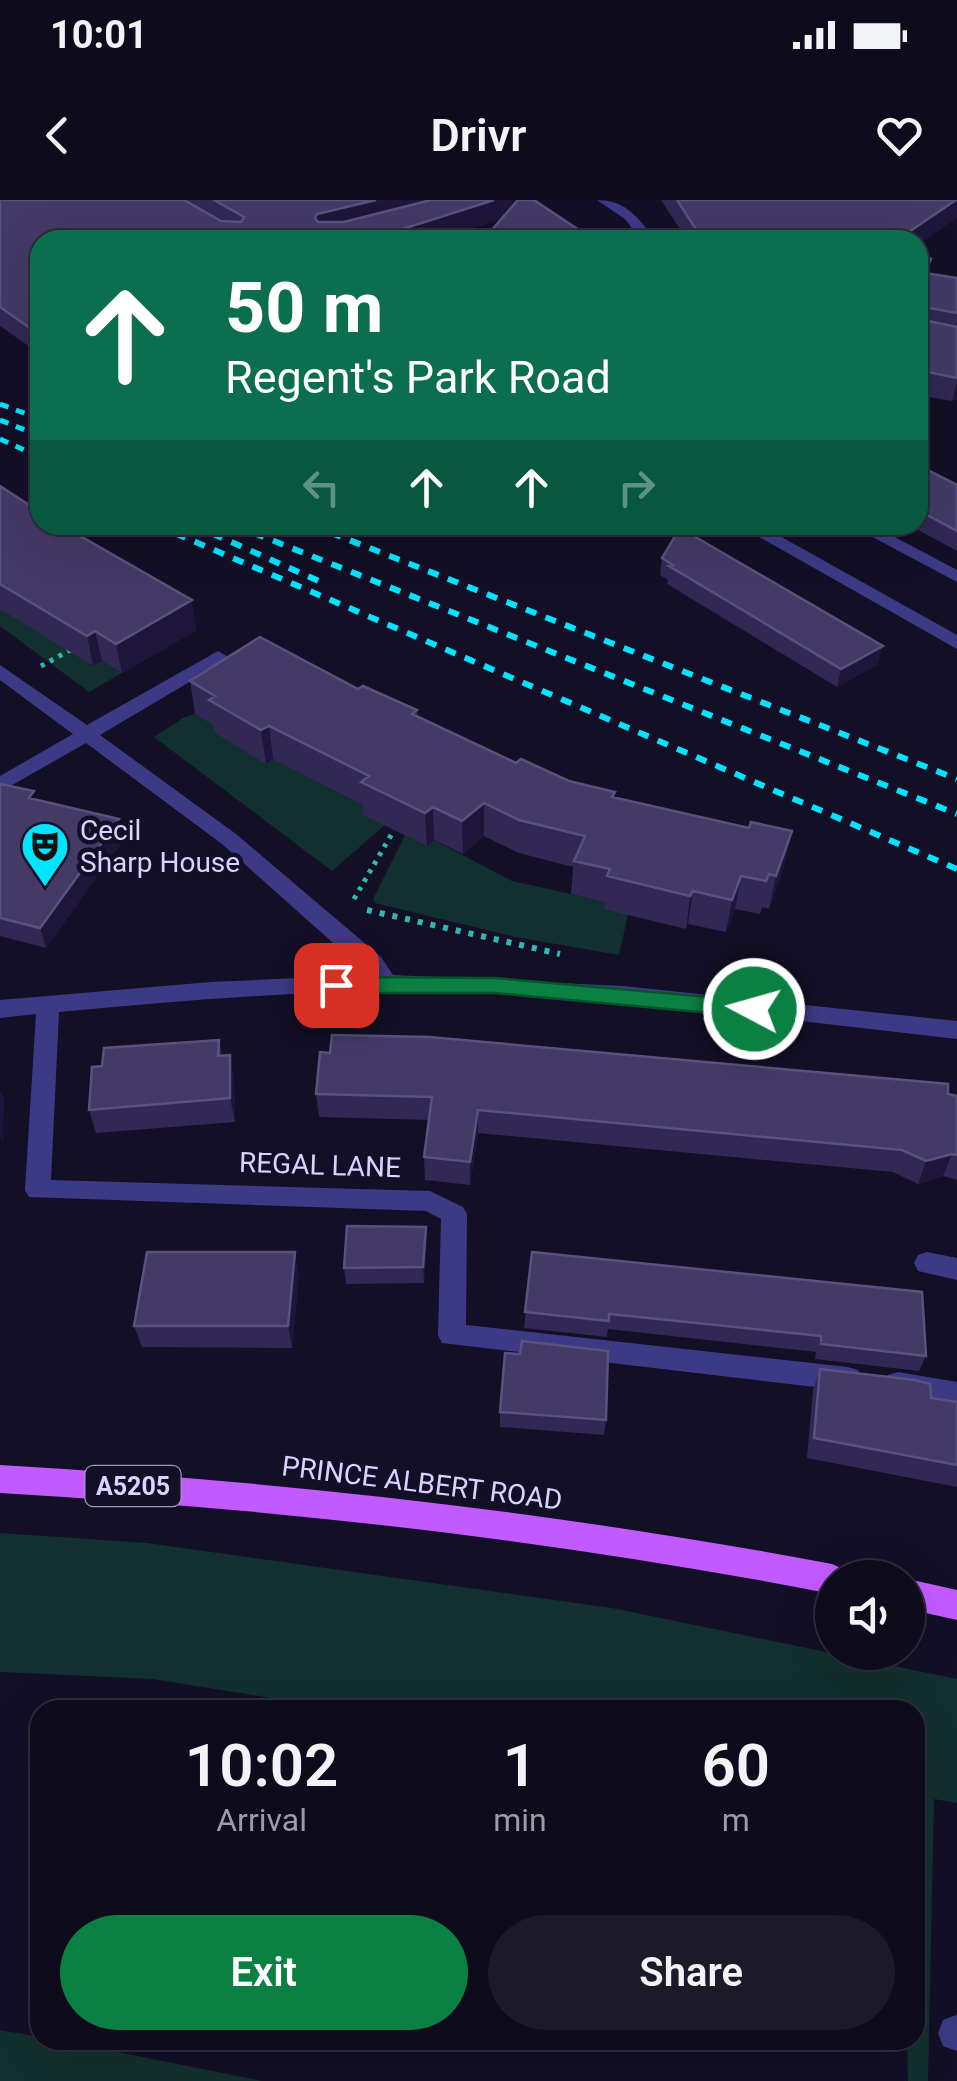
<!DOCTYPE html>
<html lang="en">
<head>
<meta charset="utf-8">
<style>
  :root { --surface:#0e0b1c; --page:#1c1929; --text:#f1f3f6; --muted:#9b9ba3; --line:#2e2b3b; --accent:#0b8043 }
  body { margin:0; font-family:Roboto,sans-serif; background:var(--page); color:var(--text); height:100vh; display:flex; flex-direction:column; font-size:38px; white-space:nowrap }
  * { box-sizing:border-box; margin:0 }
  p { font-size:32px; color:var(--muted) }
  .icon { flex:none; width:55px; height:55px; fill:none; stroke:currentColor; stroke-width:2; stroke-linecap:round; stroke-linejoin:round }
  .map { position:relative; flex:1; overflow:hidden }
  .drawer { position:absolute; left:30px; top:1500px; width:895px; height:350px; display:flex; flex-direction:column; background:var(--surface); border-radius:30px; box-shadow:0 10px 40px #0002,0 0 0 2px var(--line) }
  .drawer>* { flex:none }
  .guide { position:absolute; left:30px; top:30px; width:898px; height:305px; border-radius:30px; box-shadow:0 10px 40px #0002,0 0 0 2px var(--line); background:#0b6e4f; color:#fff; overflow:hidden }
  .controls { position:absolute; left:815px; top:1360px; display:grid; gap:20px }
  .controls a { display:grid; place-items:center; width:110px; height:110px; border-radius:50%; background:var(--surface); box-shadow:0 10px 40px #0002,0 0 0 2px var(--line); font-size:50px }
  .pin { position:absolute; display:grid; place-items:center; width:85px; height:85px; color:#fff; margin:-42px; border-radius:20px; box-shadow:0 5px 15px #0006 }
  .me { position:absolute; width:110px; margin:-55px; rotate:276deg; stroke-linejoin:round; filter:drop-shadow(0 0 8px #0008) }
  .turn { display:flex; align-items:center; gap:35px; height:210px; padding:0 30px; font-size:45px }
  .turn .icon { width:130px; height:130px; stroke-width:2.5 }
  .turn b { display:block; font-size:70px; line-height:85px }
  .lanes { display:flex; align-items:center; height:95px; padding:0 30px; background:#0003; justify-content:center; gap:50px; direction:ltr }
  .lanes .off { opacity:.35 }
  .eta { display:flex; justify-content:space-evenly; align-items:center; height:170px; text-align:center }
  .eta b { font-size:60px; font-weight:600; line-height:70px }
  .primary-button { display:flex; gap:20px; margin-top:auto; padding:20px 30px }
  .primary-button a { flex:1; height:115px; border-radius:60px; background:var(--accent); color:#fff; font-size:40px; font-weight:600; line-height:115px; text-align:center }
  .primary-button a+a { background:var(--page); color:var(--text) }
  .status { display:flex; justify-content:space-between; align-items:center; height:70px; padding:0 50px; background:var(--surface); direction:ltr }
  .status svg { height:28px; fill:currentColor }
  header { display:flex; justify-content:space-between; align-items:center; height:130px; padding:0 30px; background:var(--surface); font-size:45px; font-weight:600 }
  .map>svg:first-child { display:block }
  .green { fill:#12302f }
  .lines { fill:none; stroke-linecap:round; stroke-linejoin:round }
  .path-far1 { stroke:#2fb8b0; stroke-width:5; stroke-dasharray:4 6; stroke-linecap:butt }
  .path { stroke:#2fb8b0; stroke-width:6; stroke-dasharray:5 8; stroke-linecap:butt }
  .minor { fill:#3d3a85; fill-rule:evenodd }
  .major { fill:#c25bff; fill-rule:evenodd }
  .rail-far1 { stroke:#00e5ff; stroke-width:5; stroke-dasharray:9 8; stroke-linecap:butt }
  .rail { stroke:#00e5ff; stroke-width:6; stroke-dasharray:11 10; stroke-linecap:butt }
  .wall { fill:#312854 }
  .shaded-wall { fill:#1d163a }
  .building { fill:#433a66; stroke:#5a527e; stroke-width:2.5 }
  .route { fill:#0b8043; stroke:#07532c; stroke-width:2.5 }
  .labels { text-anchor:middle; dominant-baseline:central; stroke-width:9; stroke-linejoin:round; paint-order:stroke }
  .shield { fill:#130f26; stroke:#9e99be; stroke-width:2.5 }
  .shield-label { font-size:25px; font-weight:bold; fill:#d9d4ff }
  .poi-label { font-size:28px; fill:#d9d4ff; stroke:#130f26; text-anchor:start }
  .street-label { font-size:28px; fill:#d9d4ff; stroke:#130f26 }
</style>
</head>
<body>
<div class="status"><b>10:01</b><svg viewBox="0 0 49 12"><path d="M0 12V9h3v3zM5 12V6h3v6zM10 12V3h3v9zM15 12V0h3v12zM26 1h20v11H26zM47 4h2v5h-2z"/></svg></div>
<header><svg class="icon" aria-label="back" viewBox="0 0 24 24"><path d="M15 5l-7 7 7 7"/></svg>Drivr<svg class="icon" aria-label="heart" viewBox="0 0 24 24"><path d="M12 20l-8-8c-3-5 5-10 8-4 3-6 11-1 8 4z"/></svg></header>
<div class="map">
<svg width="957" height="1881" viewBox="0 0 957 1881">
  <rect width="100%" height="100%" fill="#130f26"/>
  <path class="green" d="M0,400L92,466L102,461L122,473L89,492L0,426Z
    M195,514L371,609L385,625L332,671L154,537L183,518Z
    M405,635L426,646L434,640L512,681L607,702L628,715L619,755L515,737L375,703L373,699Z
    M0,1333L147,1343L612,1408L957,1479V1603L934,1599L928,1881H908L907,1840H915V1510H347L152,1479L0,1472Z
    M0,1830L40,1837V1840H57L262,1881H0Z"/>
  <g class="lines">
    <path class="path-far1" d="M41,466L74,448
      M354,699L394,630"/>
    <path class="path" d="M367,710L560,754"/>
    <path class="minor" d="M597,0C623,0 637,15 652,36L647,40H629L637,35L625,19Z
      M738,325H760L957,435V449Z
      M850,325H872L957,370V382Z
      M218,451L247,468L238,474L218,465L100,535L236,634L381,757L393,775L623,786L957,821V839C779,819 601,794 422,791C301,790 180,801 59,812L51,980L430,991L463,1007L467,1014L466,1125L848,1167L858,1170L862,1179L858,1188L848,1191L442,1143L438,1135L441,1019L426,1011L29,997L25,990L36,814L0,818V800L211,782L369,775L222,644L86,543L0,592V576L73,534L0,480V465L87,525Z
      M927,1052L957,1058V1080L918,1071L914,1063L918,1055Z
      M898,1172L957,1182V1208L888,1193L884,1184L888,1175Z
      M956,1815H957V1851L943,1846L938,1833L943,1820Z"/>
    <path class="major" d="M0,1265C280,1281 556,1312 832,1364L843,1369L847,1378H832V1394C557,1340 280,1309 0,1293Z
      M908,1379L957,1390V1420L908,1409Z"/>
    <path class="rail-far1" d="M0,204L40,219
      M0,220L40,236
      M0,239L40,257"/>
    <path class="rail" d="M156,325L957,669
      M193,325L321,382
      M234,325L957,614
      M311,325L957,579"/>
  </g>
  <path class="wall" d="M0,0H534L501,20L40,40V154L0,126Z
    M661,0H957L918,40H687Z
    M918,56L928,73L957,78V199L952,201L918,195Z
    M918,265L957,285V351L909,325H918Z
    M0,286L197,430L122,473L102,461L93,466L0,409Z
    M662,358L878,464L837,487L667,384L668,380L660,375Z
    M190,481L358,489L417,510L418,517L516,563L569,581L615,592V597L785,664L769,709L762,707L760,714L735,709L726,732L688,724L686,729L604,709L605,702L571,694L573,667L519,653L484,636L463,654L434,640L427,646L363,615V605L273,559L266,564L215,533L213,525L195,514Z
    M0,584L124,639L46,748L0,736Z
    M219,840L222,856L234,879L235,922L96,933L89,910L102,866Z
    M316,894H948L957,896V980L943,976L918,984L893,972L478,933L470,985L425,980L424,957L429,920L319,917Z
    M426,1027L427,1043L424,1083L346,1084L344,1068Z
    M532,1052L926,1156L919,1171L815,1159L816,1152L608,1129L607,1137L524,1128Z
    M299,1075L292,1148L142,1147L134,1126Z
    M820,1169L931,1198L957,1202V1287L807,1258L813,1190Z
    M500,1212L606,1220L604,1235L500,1227Z"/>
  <path class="shaded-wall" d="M376,0H465L319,36L315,18L317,14Z
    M494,0H521V13L438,40H368Z
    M957,0V18L918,45V40H897Z
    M957,181V199L952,201Z
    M192,400L197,430L122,473L116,444Z
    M95,431L102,461L93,466L87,436Z
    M883,446L878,464L837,487L841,469Z
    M269,526L273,559L266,564L261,530Z
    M484,603V636L463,654L462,621Z
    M433,607L434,640L427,646L425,613Z
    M119,619L124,639L46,748L40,728Z
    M792,631L785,664L769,709L776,676Z
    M741,676L735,709L726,732L732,700Z
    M693,691L688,724L686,729L690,696Z
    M230,855L234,879L235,922L230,898Z
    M0,890L4,899L3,942L0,936Z
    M478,910V933L470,985V962Z
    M952,954L943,976L918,984L926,961Z
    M426,1027L427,1043L424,1083L423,1067Z
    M295,1052L299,1075L292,1148L288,1126Z"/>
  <path class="building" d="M0,0H184L221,21L241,22L244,17L214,0H376L317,14L315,18L318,22H344L431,0H494L368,40H40V135L0,107Z
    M518,0H534L594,40H483Z
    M677,0H956L897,40H703Z
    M918,56L931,59L925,73L957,78V113L924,107L919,119L957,127V178L918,170Z
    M918,265L957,285V331L918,310Z
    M0,286L40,312V325H61L192,400L116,444L95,431L87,436L0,384Z
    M680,328L883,446L841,469L669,366L673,365L662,358Z
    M260,437L358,489L363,486L417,510L412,514L516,563L521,559L569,581L615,592L612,597L749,628L751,622L792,631L776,676L769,674L766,681L741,676L732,700L693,691L690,696L607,676L610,669L574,661L585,636L519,620L484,603L462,621L433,607L425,613L361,582L369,576L269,526L261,530L209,500L215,496L190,481Z
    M0,584L34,591L29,598L119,619L40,728L0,718Z
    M332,835L429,837L948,884V894L957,896V955L952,954L926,961L902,950L478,910L470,962L424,957L432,897L316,894L320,852L330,853Z
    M219,840L218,856L230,855V898L89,910L92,867L102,866L104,848Z
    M347,1026L426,1027L423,1067L344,1068Z
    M147,1052H295L288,1126H134Z
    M532,1052L922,1092L926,1156L821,1144V1136L609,1114V1121L525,1112Z
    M522,1141L608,1151L606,1220L500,1212L505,1153L520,1154Z
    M820,1169L915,1180L930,1184L931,1198L957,1202V1265L814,1238Z"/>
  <path class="route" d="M336,777L495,778L754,801L765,809L754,817L495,793H336L326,785Z"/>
  <defs>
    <g id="theatre-pin" transform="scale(2.5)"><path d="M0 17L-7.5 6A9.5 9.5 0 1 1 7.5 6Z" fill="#00e5ff" stroke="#130f26"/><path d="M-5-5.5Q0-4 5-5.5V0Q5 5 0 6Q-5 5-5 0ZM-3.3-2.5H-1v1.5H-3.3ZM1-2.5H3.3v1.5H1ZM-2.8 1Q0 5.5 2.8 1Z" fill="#111"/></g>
  </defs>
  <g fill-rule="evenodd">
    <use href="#theatre-pin" x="45" y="646"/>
  </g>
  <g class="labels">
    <rect class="shield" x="85.5" y="1266" width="95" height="40" rx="8"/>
    <g class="shield-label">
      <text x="133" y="1286">A5205</text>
    </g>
    <g class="poi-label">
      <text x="80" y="630">Cecil<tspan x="80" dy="32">Sharp House</tspan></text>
    </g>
    <g class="street-label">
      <text transform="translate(320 965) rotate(2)">REGAL LANE</text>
      <text transform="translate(422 1283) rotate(7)">PRINCE ALBERT ROAD</text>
    </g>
  </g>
</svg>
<div class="controls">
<a><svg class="icon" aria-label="sound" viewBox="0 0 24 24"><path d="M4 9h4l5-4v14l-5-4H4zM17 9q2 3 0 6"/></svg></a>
</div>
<div class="pin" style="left:336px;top:785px;background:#d93025"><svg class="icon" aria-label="arrive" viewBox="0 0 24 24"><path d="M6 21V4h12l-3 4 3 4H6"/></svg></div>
<svg class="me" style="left:754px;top:809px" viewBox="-20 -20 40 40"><circle r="17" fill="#0b8043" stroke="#fff" stroke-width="3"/><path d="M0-11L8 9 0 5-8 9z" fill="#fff"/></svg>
<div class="guide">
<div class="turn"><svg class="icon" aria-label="ahead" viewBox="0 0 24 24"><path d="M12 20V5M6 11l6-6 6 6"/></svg><div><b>50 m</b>Regent's Park Road</div></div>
<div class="lanes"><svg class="icon off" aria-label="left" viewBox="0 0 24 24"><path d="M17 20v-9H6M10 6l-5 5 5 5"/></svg><svg class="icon" aria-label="ahead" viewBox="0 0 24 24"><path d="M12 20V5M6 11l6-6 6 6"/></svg><svg class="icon" aria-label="ahead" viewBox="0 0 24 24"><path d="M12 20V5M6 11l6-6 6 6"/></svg><svg class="icon off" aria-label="right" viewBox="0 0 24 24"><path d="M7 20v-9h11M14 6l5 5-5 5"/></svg></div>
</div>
<section class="drawer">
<div class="eta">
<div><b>10:02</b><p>Arrival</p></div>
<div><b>1</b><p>min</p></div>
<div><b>60</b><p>m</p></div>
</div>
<div class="primary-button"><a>Exit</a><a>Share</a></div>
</section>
</div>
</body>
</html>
